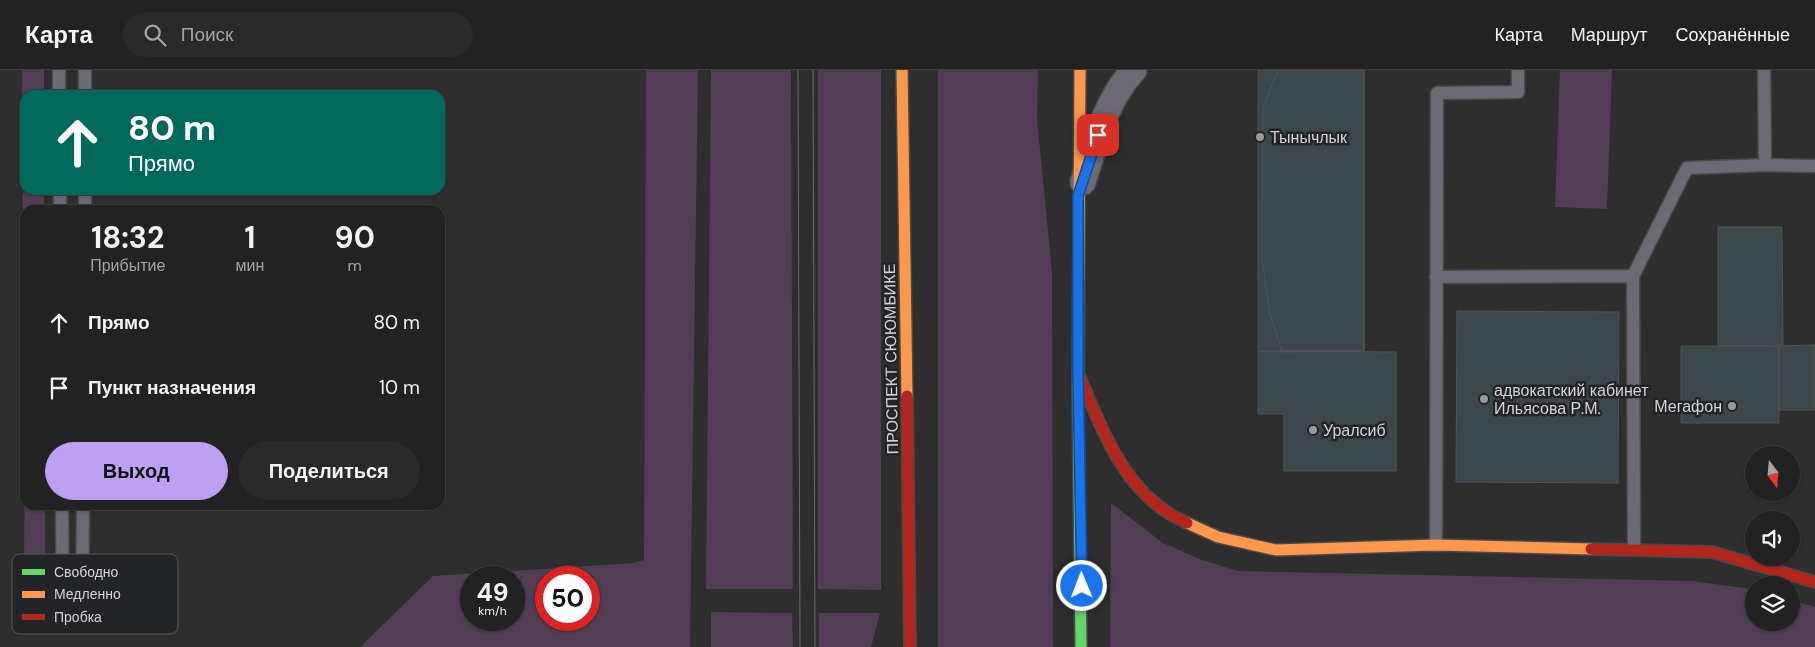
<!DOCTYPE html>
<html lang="ru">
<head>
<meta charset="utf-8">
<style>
  :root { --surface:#222223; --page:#2a2a2b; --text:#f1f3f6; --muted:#a2a4a6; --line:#3f3f41; --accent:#bca0f2 }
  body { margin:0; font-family:"DM Sans",sans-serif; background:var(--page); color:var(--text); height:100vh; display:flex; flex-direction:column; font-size:19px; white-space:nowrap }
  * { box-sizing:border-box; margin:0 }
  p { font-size:16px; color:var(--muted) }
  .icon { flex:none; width:28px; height:28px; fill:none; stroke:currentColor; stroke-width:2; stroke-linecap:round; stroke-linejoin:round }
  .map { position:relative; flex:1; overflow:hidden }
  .sheet { position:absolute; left:20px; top:135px; width:425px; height:305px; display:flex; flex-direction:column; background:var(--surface); border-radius:15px; box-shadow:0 1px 4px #0004,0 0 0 1px var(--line) }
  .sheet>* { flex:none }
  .hud { position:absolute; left:20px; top:20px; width:425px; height:105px; border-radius:15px; box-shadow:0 1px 4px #0004,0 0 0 1px var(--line); background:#00695c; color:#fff; overflow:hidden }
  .needle { width:32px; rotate:164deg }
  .controls { position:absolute; left:1745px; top:376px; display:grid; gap:10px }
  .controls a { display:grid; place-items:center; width:55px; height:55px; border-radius:50%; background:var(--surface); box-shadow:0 1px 4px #0004,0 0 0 1px var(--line); font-size:25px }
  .speed { position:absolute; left:460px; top:496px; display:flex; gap:10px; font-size:25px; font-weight:700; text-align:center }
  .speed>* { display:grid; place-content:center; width:65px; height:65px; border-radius:50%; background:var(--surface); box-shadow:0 1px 4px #0004,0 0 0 1px var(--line); line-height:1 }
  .speed small { font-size:12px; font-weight:400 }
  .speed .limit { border:8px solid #d22; background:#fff; color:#111 }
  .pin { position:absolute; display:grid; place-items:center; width:42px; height:42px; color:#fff; margin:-21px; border-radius:10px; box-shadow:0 2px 8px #0006 }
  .me { position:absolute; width:55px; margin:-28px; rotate:359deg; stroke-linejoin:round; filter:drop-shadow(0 0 4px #0008) }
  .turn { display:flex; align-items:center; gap:18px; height:105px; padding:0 25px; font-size:22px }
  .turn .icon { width:65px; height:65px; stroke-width:2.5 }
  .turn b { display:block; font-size:35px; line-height:42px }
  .eta { display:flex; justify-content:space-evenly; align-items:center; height:85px; text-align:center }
  .eta b { font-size:30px; font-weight:700; line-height:35px }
  .primary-button { display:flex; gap:10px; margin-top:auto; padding:10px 25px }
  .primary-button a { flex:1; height:58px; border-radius:30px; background:var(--accent); color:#111; font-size:20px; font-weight:700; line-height:58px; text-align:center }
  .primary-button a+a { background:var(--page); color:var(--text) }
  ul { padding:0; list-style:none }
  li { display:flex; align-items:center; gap:15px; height:65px; padding:0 25px }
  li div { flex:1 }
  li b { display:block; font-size:19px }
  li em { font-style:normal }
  header { display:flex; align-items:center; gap:30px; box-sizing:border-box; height:70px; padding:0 25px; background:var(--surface); border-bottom:1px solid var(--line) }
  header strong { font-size:24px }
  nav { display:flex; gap:28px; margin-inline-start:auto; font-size:18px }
  .search { width:350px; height:45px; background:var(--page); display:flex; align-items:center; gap:12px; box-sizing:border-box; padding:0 18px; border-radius:28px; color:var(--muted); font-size:19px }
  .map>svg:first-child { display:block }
  .green { fill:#513d54; fill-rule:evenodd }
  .building { fill:#3c464b; stroke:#525354 }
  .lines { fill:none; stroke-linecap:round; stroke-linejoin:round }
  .lane-casing { stroke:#49494a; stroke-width:15 }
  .street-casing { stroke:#49494a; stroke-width:28 }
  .fast-casing { stroke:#49494a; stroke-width:14 }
  .slow-casing { stroke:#49494a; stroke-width:14 }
  .jam-casing { stroke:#49494a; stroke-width:14 }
  .lane { stroke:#6d6a76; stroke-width:12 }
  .street { stroke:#6d6a76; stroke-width:25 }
  .fast { stroke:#63d668; stroke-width:11 }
  .slow { stroke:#ff974d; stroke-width:11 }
  .jam { stroke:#b3261e; stroke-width:11 }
  .tram { stroke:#6c6b72; stroke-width:1 }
  .route-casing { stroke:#114b97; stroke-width:12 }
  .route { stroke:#1a73e8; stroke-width:9 }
  .poi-dot { fill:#9a9a9c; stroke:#232427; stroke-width:2 }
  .labels { text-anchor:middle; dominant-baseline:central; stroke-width:5; stroke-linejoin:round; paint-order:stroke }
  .poi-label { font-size:16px; fill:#d4d4d6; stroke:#232427; text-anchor:start }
  .street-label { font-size:16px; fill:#d4d4d6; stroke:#232427 }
  .key { fill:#232427; stroke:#58595c; stroke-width:1 }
  .key-label { font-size:14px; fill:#d4d4d6 }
</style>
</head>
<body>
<header>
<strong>Карта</strong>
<div class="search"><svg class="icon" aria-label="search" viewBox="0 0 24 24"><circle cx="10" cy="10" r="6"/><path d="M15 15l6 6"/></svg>Поиск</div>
<nav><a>Карта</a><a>Маршрут</a><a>Сохранённые</a></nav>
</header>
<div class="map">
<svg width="1815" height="577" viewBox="0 0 1815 577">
  <rect width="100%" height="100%" fill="#2e2e2f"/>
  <path class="green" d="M22,0H44V25H25V98H22Z
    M646,0H698L690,577H360L433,506L634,493L644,490ZM471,508H514V550H471ZM546,508H589V550H546Z
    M711,0H791L793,519H706Z
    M818,0H881V520L818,519Z
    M938,0H1038L1037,48L1052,202L1053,577H938Z
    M1560,0H1612L1607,139L1555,137Z
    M23,123H44V140H25V259H22Z
    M25,385V435H45V490H24Z
    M1111,433L1163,473L1199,489L1238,501L1692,511L1752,519L1754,552H1791V530L1815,537V577H1110Z
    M711,542L792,543L793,577H711Z
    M819,543H880L871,577H819Z"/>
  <path class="building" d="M1258,0H1364V281H1258Z
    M1278,0H1364V281L1282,282L1270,244L1262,191L1263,38Z
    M1718,157H1782L1783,275L1718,276Z
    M1457,241L1619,242L1618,413L1456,412Z
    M1811,275H1815V340H1779V276Z
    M1681,276H1779V353H1681Z
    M1258,281L1396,282V401H1284V344H1258Z"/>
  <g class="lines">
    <g class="lane-casing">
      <path id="lane" d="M59,0V25
        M1764,0L1765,95
        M85,25V0
        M60,120V140
        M85,140V120
        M1633,206L1687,98L1765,95L1815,96
        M1436,207L1633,206L1634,479
        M62,435L63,550
        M1436,475L1437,23L1518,22V0
        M82,552L83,435"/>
    </g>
    <g class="street-casing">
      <path id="street" d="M1083,112C1096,72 1105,31 1134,0"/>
    </g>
    <g class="fast-casing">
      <path id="fast" d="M1078,320L1081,577"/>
    </g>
    <g class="slow-casing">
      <path id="slow" d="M902,0L907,326
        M1078,320L1080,0
        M1187,453L1218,467L1276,480L1436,475L1591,479"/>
    </g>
    <g class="jam-casing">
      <path id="jam" d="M1078,303C1103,361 1125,426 1187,453
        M907,326L910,577
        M1591,479L1712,482L1815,512"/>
    </g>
    <use href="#lane" class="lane"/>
    <use href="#street" class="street"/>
    <use href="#fast" class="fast"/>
    <use href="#slow" class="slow"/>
    <use href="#jam" class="jam"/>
    <path class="tram" d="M798,0L800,577
      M813,0L815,577"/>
  </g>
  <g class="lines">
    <g class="route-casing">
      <path id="route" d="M1082,516L1078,303V126L1098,65"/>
    </g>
    <use href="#route" class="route"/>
  </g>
  <g class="poi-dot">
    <circle cx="1260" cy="67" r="5"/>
    <circle cx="1484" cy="329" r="5"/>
    <circle cx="1732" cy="336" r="5"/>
    <circle cx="1313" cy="360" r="5"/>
  </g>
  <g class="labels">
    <g class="poi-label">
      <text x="1270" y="67">Тынычлык</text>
      <text x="1494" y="320">адвокатский кабинет<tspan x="1494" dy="18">Ильясова Р.М.</tspan></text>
      <text x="1722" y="336" text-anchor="end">Мегафон</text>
      <text x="1323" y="360">Уралсиб</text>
    </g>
    <g class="street-label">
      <text transform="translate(891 289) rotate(-91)">ПРОСПЕКТ СЮЮМБИКЕ</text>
    </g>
  </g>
  <rect x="12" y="484" width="166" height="80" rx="8" class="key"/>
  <rect x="22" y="499" width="23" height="6" fill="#63d668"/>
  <rect x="22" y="521" width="23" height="7" fill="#ff974d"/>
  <rect x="22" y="544" width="23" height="6" fill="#b3261e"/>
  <g class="key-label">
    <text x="54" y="507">Свободно</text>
    <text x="54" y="529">Медленно</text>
    <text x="54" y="552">Пробка</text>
  </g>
</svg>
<div class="controls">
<a><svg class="needle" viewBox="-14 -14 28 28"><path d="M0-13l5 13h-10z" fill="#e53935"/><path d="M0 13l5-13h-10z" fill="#a2a4a6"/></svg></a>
<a><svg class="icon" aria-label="sound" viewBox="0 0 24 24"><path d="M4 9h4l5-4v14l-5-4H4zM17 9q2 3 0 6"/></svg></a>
<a><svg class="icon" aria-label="layers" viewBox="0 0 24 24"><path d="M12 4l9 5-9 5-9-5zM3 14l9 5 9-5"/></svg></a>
</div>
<div class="speed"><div>49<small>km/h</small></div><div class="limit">50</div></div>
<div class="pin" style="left:1098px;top:65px;background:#d93025"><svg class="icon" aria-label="arrive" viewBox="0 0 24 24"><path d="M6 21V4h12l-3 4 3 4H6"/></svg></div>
<svg class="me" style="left:1082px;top:516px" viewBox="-20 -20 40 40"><circle r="17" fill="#1a73e8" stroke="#fff" stroke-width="3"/><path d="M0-11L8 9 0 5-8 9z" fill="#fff"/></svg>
<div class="hud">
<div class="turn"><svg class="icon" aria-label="ahead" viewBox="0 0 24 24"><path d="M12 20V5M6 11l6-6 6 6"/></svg><div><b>80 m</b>Прямо</div></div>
</div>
<section class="sheet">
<div class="eta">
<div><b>18:32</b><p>Прибытие</p></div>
<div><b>1</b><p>мин</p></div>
<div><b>90</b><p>m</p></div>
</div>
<ul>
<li><svg class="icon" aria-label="ahead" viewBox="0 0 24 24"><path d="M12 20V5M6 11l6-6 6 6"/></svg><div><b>Прямо</b></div><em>80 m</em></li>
<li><svg class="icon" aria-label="arrive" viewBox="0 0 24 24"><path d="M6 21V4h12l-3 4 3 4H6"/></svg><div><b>Пункт назначения</b></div><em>10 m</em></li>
</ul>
<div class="primary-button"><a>Выход</a><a>Поделиться</a></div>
</section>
</div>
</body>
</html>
